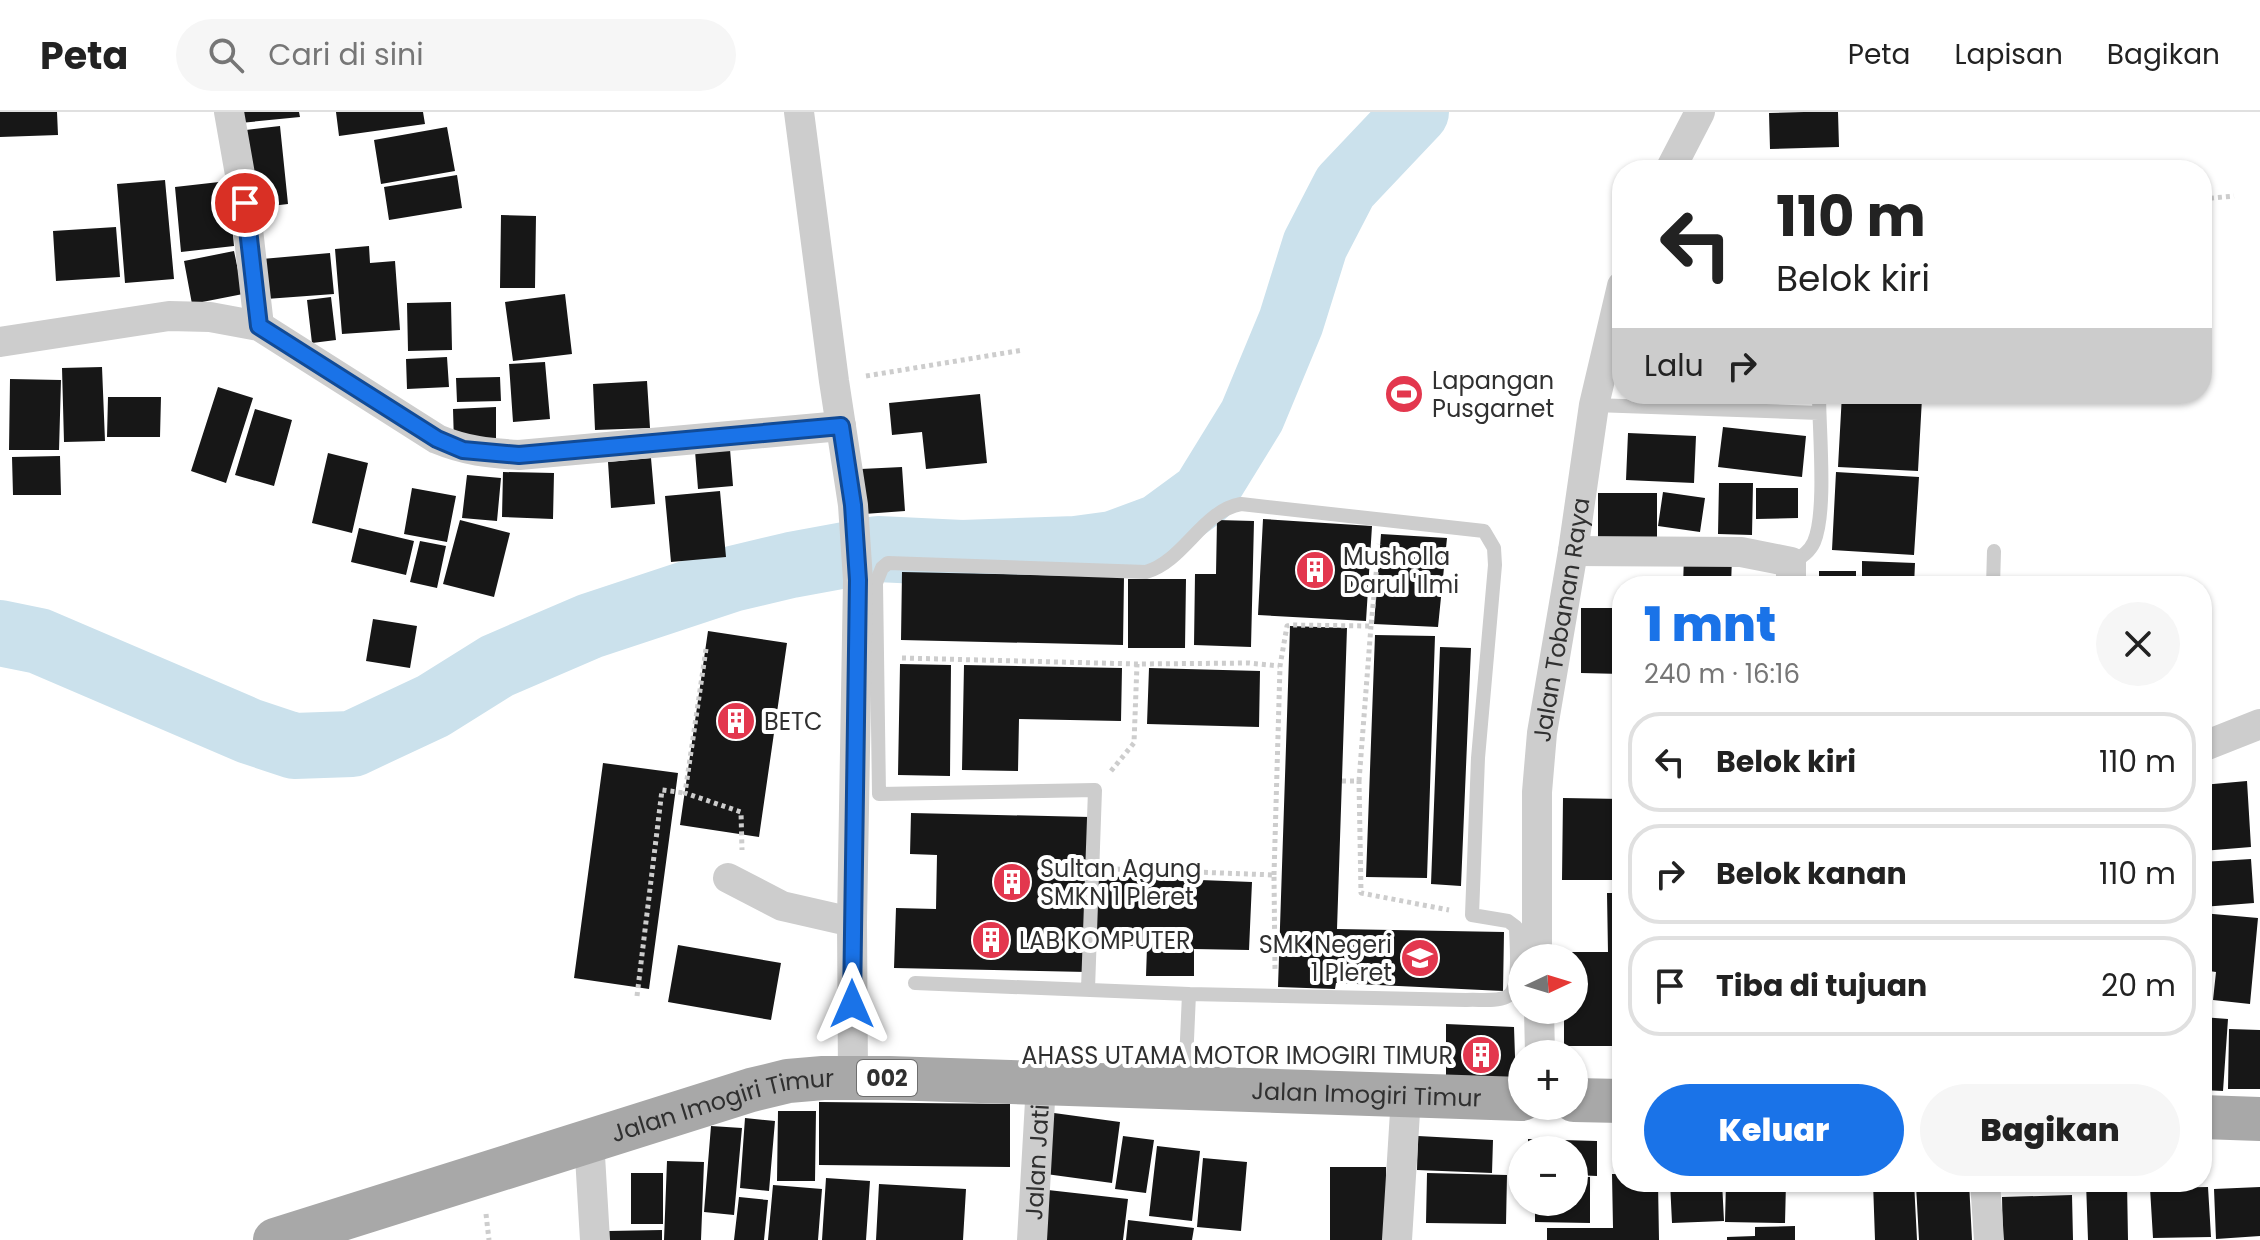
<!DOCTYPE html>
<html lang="id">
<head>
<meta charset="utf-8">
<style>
  :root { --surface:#fff; --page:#f6f6f6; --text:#222; --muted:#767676; --line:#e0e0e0; --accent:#1a73e8 }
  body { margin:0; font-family:Poppins,sans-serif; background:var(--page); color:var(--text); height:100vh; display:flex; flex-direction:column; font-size:30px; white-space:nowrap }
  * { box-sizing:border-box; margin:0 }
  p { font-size:26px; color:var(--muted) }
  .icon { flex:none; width:44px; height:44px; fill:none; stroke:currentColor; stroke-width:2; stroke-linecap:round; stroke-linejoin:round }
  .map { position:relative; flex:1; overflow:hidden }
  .sheet { position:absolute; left:1612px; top:464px; width:600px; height:616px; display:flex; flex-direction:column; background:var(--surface); border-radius:32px; box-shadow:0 2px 6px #0004 }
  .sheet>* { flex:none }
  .top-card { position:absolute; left:1612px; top:48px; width:600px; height:244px; border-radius:32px; box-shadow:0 2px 6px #0004; background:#fff; color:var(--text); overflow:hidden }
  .needle { width:52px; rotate:86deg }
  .tools { position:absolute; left:1508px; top:832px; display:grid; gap:16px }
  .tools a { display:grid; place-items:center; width:80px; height:80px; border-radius:50%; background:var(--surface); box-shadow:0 2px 6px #0004; font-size:40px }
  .pin { position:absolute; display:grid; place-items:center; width:68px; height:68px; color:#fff; margin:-34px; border:4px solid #fff; border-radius:50%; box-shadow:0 2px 8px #0007 }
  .me { position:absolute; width:88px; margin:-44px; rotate:0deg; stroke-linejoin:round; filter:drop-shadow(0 0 6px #0008) }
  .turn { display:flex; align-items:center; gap:28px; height:168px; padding:0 32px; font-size:36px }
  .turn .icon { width:104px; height:104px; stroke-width:2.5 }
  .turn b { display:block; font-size:56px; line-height:68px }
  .then { display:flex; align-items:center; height:76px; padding:0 32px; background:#0003; gap:16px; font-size:30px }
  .round { display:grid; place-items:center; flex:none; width:84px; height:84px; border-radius:42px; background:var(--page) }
  .head { display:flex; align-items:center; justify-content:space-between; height:136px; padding:0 32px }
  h1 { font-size:48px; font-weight:800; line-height:60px; color:var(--accent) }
  .primary-button { display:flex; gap:16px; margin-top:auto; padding:16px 32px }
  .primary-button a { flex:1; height:92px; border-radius:48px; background:var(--accent); color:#fff; font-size:32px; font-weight:800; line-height:92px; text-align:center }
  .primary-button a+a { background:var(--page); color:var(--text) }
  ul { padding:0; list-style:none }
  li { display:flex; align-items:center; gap:24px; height:100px; margin:0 16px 12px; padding:0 16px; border:4px solid var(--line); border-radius:32px }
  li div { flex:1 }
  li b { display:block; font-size:30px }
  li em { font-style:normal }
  header { display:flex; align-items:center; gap:48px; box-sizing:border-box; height:112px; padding:0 40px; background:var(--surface); border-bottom:2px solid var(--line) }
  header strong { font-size:38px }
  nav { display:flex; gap:44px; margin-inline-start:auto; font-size:28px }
  .search { width:560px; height:72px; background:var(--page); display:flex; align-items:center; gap:20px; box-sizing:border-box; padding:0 28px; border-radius:44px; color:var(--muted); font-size:30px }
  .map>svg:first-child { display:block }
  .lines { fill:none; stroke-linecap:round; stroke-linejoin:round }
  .river { stroke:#cbe1ec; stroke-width:66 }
  .building { fill:#171717 }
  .path { stroke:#cdcdcd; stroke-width:5; stroke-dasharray:4 4; stroke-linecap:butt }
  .lane { stroke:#cdcdcd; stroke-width:14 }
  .street { stroke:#cdcdcd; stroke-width:30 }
  .primary { stroke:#a8a8a8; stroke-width:44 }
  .route-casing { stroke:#114b97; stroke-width:20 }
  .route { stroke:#1a73e8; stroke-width:14 }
  .labels { text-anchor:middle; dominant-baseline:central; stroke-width:8; stroke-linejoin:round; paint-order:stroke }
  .shield { fill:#fff; stroke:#6e6e6e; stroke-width:2 }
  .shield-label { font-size:22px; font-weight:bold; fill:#303030 }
  .poi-label { font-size:24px; fill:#303030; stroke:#fff; text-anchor:start }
  .street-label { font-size:24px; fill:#303030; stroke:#fff }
</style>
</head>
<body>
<header>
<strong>Peta</strong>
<div class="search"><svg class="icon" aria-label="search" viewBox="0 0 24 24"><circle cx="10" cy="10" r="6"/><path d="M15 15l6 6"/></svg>Cari di sini</div>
<nav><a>Peta</a><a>Lapisan</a><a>Bagikan</a></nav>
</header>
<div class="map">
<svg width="2260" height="1128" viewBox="0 0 2260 1128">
  <rect width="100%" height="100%" fill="#fff"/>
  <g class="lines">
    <path class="river" d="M0,521L39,529L249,619L294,634L352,632L433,594L497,554L590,514L732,467L791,453L878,437L962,441L1076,437L1113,432L1159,415L1204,382L1252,304L1291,210L1315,133L1345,75L1416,0"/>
  </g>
  <path class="building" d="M0,0H57L58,23L0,25Z
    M239,0H299L300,5L240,11Z
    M336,0H423L425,12L339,24Z
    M1804,0H1838L1839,35L1770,37L1769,1Z
    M280,14L288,92L253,96L246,18Z
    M447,15L455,59L381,72L374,28Z
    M457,63L462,96L389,108L384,75Z
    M165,68L174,167L125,171L117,72Z
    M228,69L234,134L181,140L175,75Z
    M501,103L536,104L535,176H500Z
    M116,115L120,165L56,169L53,119Z
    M369,134L370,151L395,149L400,218L342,222L335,137Z
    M234,139L243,182L192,192L184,149Z
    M330,141L334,182L266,187L262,147Z
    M565,182L572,242L513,249L505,190Z
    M331,185L336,228L312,231L307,188Z
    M451,190L452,238L408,239L407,191Z
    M447,245L449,275L407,277L406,247Z
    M545,250L550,307L513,310L509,252Z
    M102,255L105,329L64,330L62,256Z
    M500,265L501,289L457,290L456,266Z
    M10,267L61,268L59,338H9Z
    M647,269L650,316L595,318L593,272Z
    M218,275L253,286L226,371L191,359Z
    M980,282L987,351L926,357L922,320L892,323L889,291Z
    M1842,282L1922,286L1918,359L1838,355Z
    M108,285H161L160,325H107Z
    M496,295V329L454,331L453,297Z
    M255,297L292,308L274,374L235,363Z
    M1723,315L1806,324L1802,365L1718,355Z
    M1628,321L1696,324L1694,371L1626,368Z
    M730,337L733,374L698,377L695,339Z
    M328,341L368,351L352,421L312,411Z
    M60,344L61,383H13L12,345Z
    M651,346L655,392L611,396L608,350Z
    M902,355L905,399L864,402L861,357Z
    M503,360L554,361L553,407L502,405Z
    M1836,360L1919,365L1914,443L1832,438Z
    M467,363L501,366L497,409L462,406Z
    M1719,371H1753L1752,423L1718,422Z
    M412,376L456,384L447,430L404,422Z
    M1756,376H1798V406L1756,407Z
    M720,379L726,445L671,450L665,384Z
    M1663,380L1705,386L1700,420L1658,414Z
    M1598,381H1657V430L1598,431Z
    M1263,407L1372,414L1366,509L1258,503Z
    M460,408L510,421L494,485L443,472Z
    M1217,408L1254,409L1251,535L1194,533L1195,462H1216Z
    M359,416L414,429L406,463L351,450Z
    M1381,422L1447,426L1438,515L1374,512Z
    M420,429L446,434L437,476L410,470Z
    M1684,444L1732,445L1731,474H1683Z
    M1862,449L1915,451L1914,474H1862Z
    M1819,459H1856V474H1819Z
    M902,460L1124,465L1123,533L901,528Z
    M1128,467H1186L1185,536H1128Z
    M1581,496H1622V562L1581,561Z
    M373,507L417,514L410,556L366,549Z
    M1290,514L1347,516L1337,817L1504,820L1503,879L1336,871L1335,877L1278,875Z
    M708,519L787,531L759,725L680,713Z
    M1375,523L1435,524L1427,766L1366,765Z
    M1440,535L1471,536L1461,774L1431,772Z
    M900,552L951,553L950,664L898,663Z
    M964,553L1122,556L1121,609L1019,607L1018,659L962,658Z
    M1149,556L1260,559L1259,615L1147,612Z
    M603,651L678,661L649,877L574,866Z
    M2247,669L2251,735L2202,739V673Z
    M1563,686L1622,687V768H1562Z
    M911,701L1090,705L1087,860L894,856L896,796L936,797L937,743L910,742Z
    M2251,747L2254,791L2202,795V750Z
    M1097,764L1252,770L1249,838L1194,837V864H1146L1147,835L1093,831Z
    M1607,781H1622V934H1564V898H1574V846H1564V840H1608Z
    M2202,801L2258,806L2250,892L2213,888L2216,860L2202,858Z
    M678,833L781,851L771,908L668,890Z
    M2202,905L2228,907L2223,979L2202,978Z
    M1446,912L1514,915L1516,974L1446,971Z
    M2229,917L2260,918V977H2228Z
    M819,990L1010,992V1055L819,1053Z
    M778,999H816L815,1069H777Z
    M1054,1001L1120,1010L1112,1071L1046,1062Z
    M745,1006L775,1009L769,1079L740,1076Z
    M711,1014L742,1016L734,1103L704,1100Z
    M1123,1024L1154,1028L1146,1081L1115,1077Z
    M1418,1024L1493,1028L1492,1061L1417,1058Z
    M1528,1027L1597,1029V1064L1574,1063V1038H1528Z
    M1157,1034L1200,1039L1192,1109L1149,1104Z
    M1203,1046L1247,1050L1241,1119L1197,1115Z
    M667,1049L704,1050L701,1128H664Z
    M1330,1055H1386V1128H1330Z
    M631,1061H663V1112H631Z
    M1427,1061L1507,1063L1506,1112L1426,1111Z
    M1612,1062H1622V1070H1658L1659,1128H1547V1116H1613Z
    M1574,1065H1590V1111L1535,1110V1090H1574Z
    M826,1066L870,1069L866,1128H822Z
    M1670,1070H1722L1724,1109L1672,1111Z
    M1726,1070H1786L1785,1111L1725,1110Z
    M1873,1070H1914L1917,1128H1875Z
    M1969,1070L1972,1128H1919L1916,1073Z
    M2086,1070H2127L2128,1128H2088Z
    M879,1072L966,1077L963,1128H876Z
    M773,1073L822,1077L818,1128H768Z
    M2208,1075L2211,1125L2153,1126L2150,1076Z
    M2260,1075V1124L2216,1127L2214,1077Z
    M1048,1078L1128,1087L1123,1128H1043Z
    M2072,1083L2073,1128H2003L2002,1085Z
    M739,1085L768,1088L764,1128H734Z
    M1128,1108L1194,1116L1192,1128H1126Z
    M1795,1114V1128H1727V1125L1755,1124V1115Z
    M662,1118V1128H609V1119Z"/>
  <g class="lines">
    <path class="path" d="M2202,87L2234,84
      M866,264L1023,238
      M706,537L685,681L741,700L742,738
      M902,546L1137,552L1249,551L1279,554
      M1111,659L1134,631L1137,552
      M1342,669H1359L1361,781L1449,798
      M1359,669L1371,514
      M1116,757L1274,763L1275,859
      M1274,763L1280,554L1287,514L1291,513L1371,514L1379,432
      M637,884L662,678L685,681
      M486,1102L489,1128"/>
    <path class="lane" d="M1594,293L1819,301
      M1791,450C1801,446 1809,441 1814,430C1827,400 1819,318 1819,282
      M1993,474L1994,439
      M915,871L1189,882
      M1088,877L1095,678L879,682L876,471L882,456L888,451L1146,460C1184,449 1202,399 1241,392L1484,419L1494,436L1495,453L1478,646L1472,803L1508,809L1516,815C1516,830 1522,879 1506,885C1496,890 1478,887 1466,888L1189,882L1185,973"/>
    <g class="street">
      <path d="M229,0L245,91L259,214"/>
      <path d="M799,0L834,269L853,393L858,468L852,810L853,966"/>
      <path d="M1670,58L1700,0"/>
      <path d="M0,230L169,204L210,205L259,214L437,327C466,339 488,341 519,343L841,314"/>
      <path d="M1573,439L1741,440L1791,450V474"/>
      <path d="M2202,635L2260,612"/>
      <path d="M728,766L782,794L852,810"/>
      <path id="s1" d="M1537,846V680L1542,621L1573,439L1594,293L1622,174"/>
      <path d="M1539,898L1540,942"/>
      <path d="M589,1027L595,1128"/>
      <path d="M1985,1070L1989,1128"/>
      <path id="s2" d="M1032,1128L1041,972"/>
      <path d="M1397,1128L1406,984"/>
    </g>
    <g class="primary">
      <path d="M1574,988L1622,989"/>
      <path d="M2202,1005L2260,1007"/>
      <path id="s3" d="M275,1128L751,978L788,969L823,966H889L1522,987"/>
    </g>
  </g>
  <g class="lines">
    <g class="route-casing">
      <path id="route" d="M245,91L259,214L437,327L463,338L519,343L841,314L853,393L858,468L852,892"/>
    </g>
    <use href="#route" class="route"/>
  </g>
  <defs>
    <g id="stadium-disc" transform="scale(2)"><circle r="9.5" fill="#e3374e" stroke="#fff"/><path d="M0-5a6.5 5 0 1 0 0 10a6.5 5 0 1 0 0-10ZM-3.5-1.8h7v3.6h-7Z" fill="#fff"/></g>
    <g id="building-disc" transform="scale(2)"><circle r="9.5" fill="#e3374e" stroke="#fff"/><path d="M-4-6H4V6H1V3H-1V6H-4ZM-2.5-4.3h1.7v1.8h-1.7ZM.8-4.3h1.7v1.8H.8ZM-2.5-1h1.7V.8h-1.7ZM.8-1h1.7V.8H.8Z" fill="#fff"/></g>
    <g id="school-disc" transform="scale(2)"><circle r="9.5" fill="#e3374e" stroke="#fff"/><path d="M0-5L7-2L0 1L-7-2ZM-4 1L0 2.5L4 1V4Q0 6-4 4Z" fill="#fff"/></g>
  </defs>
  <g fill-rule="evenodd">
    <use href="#stadium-disc" x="1404" y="282"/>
    <use href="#building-disc" x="1315" y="458"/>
    <use href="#building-disc" x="736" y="609"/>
    <use href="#building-disc" x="1012" y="770"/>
    <use href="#building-disc" x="991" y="828"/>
    <use href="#school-disc" x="1420" y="846"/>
    <use href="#building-disc" x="1481" y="943"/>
  </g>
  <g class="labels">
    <rect class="shield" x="857" y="948" width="60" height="36" rx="6"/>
    <g class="shield-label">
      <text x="887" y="966">002</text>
    </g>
    <g class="poi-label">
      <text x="1432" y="268">Lapangan<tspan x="1432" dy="28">Pusgarnet</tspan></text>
      <text x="1343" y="444">Musholla<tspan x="1343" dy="28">Darul 'Ilmi</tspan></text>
      <text x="764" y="609">BETC</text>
      <text x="1040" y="756">Sultan Agung<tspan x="1040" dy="28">SMKN 1 Pleret</tspan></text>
      <text x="1019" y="828">LAB KOMPUTER</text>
      <text x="1392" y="832" text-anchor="end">SMK Negeri<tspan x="1392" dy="28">1 Pleret</tspan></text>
      <text x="1453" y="943" text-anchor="end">AHASS UTAMA MOTOR IMOGIRI TIMUR</text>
    </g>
    <g class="street-label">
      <text stroke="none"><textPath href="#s1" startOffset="340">Jalan Tobanan Raya</textPath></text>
      <text stroke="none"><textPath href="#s3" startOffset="1116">Jalan Imogiri Timur</textPath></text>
      <text stroke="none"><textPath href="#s3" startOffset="468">Jalan Imogiri Timur</textPath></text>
      <text stroke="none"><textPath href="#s2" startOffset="78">Jalan Jati</textPath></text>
    </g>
  </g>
</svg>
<div class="tools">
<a><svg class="needle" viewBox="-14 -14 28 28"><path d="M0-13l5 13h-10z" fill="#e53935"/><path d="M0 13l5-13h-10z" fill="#767676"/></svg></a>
<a>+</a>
<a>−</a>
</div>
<div class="pin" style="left:245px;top:91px;background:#d93025"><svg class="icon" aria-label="arrive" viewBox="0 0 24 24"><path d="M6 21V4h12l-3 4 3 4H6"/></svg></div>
<svg class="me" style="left:852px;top:892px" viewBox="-20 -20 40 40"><path d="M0-17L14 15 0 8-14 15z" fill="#1a73e8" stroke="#fff" stroke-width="4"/></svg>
<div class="top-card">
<div class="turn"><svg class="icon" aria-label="left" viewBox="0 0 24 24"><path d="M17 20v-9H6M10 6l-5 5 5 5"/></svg><div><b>110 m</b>Belok kiri</div></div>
<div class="then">Lalu<svg class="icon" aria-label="right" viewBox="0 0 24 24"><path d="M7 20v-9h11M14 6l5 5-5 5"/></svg></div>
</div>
<section class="sheet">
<div class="head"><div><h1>1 mnt</h1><p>240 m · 16:16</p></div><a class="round"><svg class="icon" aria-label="close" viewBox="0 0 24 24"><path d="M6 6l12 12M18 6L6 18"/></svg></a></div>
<ul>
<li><svg class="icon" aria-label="left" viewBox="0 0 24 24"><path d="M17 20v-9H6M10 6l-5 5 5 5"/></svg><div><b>Belok kiri</b></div><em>110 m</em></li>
<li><svg class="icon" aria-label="right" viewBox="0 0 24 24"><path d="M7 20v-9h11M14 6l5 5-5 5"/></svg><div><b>Belok kanan</b></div><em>110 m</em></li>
<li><svg class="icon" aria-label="arrive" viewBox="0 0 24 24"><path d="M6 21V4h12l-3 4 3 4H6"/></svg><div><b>Tiba di tujuan</b></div><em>20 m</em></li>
</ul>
<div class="primary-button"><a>Keluar</a><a>Bagikan</a></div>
</section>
</div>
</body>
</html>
